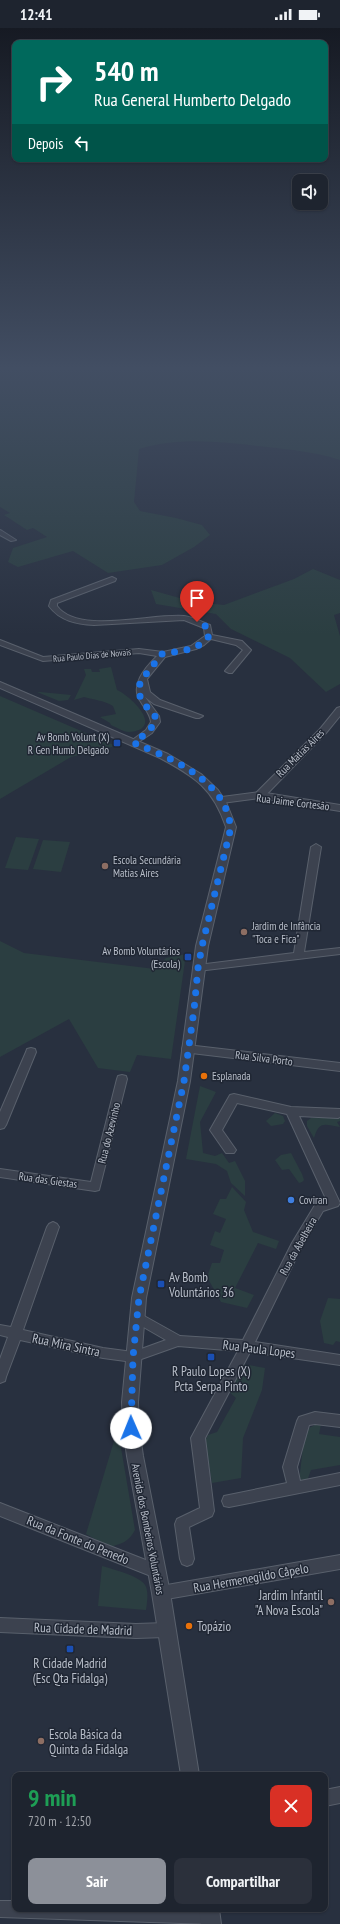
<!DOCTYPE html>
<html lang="pt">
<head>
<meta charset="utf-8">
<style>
  :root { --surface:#1e242f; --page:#2b303b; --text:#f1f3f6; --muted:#a1a4aa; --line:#3c414b; --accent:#8c9099 }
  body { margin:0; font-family:"PT Sans Narrow",sans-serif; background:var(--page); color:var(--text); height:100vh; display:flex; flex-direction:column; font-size:15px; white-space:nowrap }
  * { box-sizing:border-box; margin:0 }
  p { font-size:13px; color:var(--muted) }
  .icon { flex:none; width:22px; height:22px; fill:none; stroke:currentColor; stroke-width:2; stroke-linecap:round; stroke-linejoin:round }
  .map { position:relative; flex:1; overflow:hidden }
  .side { position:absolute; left:12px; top:1744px; width:316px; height:140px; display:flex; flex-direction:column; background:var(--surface); border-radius:8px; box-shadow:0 1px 3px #0004,0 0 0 1px var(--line) }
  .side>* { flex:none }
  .guide { position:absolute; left:12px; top:12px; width:316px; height:122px; border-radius:8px; box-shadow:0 1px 3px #0004,0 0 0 1px var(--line); background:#00695c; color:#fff; overflow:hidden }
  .buttons { position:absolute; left:292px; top:146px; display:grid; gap:8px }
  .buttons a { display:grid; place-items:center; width:36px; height:36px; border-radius:8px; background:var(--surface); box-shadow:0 1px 3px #0004,0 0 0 1px var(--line); font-size:20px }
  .pin { position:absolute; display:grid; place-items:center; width:34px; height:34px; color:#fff; margin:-41px -17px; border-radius:50% 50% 50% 0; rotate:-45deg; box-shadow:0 0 4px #0007 }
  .pin .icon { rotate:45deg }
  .me { position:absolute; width:44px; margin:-22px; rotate:359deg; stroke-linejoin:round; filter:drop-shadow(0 0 3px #0008) }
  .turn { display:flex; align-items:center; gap:14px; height:84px; padding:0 16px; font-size:18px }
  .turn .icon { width:52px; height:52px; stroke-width:2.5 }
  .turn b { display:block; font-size:28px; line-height:34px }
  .then { display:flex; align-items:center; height:38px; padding:0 16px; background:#0003; gap:8px; font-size:15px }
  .round { display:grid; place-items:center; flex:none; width:42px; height:42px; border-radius:8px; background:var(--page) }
  .summary { display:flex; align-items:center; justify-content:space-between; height:68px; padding:0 16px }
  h1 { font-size:24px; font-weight:800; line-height:30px; color:#1e9e55 }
  .primary-button { display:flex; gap:8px; margin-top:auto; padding:8px 16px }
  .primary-button a { flex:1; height:46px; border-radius:8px; background:var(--accent); color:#fff; font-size:16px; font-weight:800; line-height:46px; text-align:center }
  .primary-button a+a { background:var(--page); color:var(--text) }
  .status { display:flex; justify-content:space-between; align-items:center; height:28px; padding:0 20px; background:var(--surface); direction:ltr }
  .status svg { height:11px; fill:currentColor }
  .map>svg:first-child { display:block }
  .green { fill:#2b3e41 }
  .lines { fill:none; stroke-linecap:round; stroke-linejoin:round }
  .minor-casing { stroke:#59606c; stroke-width:2 }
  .tertiary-casing { stroke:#59606c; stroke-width:2 }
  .minor { fill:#3c424f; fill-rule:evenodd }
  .tertiary { fill:#3c424f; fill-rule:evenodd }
  .route { stroke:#1a73e8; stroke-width:7; stroke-dasharray:0 12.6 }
  .transit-dot { fill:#1a4fb4; stroke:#202734; stroke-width:1.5 }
  .education-dot { fill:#8d6e63; stroke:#202734; stroke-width:1.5 }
  .food-dot { fill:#e8710a; stroke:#202734; stroke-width:1.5 }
  .shop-dot { fill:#3f7fe0; stroke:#202734; stroke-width:1.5 }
  .labels { text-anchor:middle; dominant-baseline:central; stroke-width:3; stroke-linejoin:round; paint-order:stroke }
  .far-street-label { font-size:9px; fill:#b8bec9; stroke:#202734 }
  .poi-label { font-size:11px; fill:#b8bec9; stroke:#202734; text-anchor:start }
  .street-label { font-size:11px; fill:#b8bec9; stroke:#202734 }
  .near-poi-label { font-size:13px; fill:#b8bec9; stroke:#202734; text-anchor:start }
  .near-street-label { font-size:13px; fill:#b8bec9; stroke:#202734 }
</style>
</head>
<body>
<div class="status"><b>12:41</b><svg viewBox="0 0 49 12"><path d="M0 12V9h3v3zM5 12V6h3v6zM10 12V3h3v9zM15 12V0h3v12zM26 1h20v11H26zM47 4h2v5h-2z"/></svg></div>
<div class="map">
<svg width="340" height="1896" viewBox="0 0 340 1896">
  <rect width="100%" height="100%" fill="#28303f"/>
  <path class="green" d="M0,341L333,342L340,345V432C316,424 292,422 267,419C225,414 180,408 139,421L134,474L140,483L176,490L202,497L210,507L194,519L162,537L108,545L73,523L18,539L8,534L13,520L47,509L33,500L27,502L4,487L10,485L0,479Z
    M313,541L340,552V585L334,587L340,608V656L326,664L290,630L231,601L216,586L156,576L151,562L194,574L224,577L294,551Z
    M111,639L117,662C127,666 156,691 141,701C137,703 133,704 129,704C123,704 116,699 111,697L110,695L100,689L116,686L113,678C103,672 94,672 84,669L74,672L86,647L84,641H91L92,644H100L99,641Z
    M37,664H40L71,667L68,672L59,673Z
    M0,668L116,718L71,729L0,771Z
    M16,809L39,811L28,842L5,840Z
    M43,812L70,814L61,844L33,841Z
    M0,913L24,925L155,941L166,930L186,926L171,1031L137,1027L130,1044L98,1040L69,991L0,1029Z
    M200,1058L216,1064L200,1094L203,1125L215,1128L222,1125L229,1135L235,1133L245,1153V1168L231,1155L227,1143L216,1136L186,1131Z
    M275,1085L283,1088L285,1093L283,1096L271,1098L266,1093Z
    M340,1089V1093L337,1094L340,1099C324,1096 319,1093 314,1110L307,1098V1093L311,1090Z
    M291,1125L302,1146L304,1152L302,1154L299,1155L289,1141L282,1142L275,1132L281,1127Z
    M232,1159L246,1174L244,1182L253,1204L279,1213L276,1221L258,1215L235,1260L254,1267L247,1280L221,1274L207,1249L212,1235H220L224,1222L210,1217L215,1203L220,1205L226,1191L213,1186L220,1171H226Z
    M328,1270L340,1271V1314L336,1313L333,1317L324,1315L320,1293Z
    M243,1336L265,1340L262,1362L243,1410L241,1450L212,1455L205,1413L208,1407L217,1404L236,1370L228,1363Z
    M317,1396H321L319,1406L340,1409V1437L311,1442L307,1453H299L305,1402Z
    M114,1413L120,1414L135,1502C129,1514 121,1516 109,1519L86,1506Z
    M102,1538C112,1541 140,1548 145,1557C149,1563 147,1575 146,1582L98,1578Z"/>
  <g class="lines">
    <g class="minor-casing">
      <path id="minor" d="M0,502L2,503L16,512L11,513L0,507Z
        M112,549L116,551L115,553L57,575V578C78,607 152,585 184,588C193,589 202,594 210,597L212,607L242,613L251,622L232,645H229L225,643L243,622L236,617L211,611L204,617L196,621L165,629L147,651L150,664L160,672L203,688L199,690H196L154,676L145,669L159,688L160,694L152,705L134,717L130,715L131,713L146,702L151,694C150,686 145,681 141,674C129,658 145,640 157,628L139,625L43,633L0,617V612L43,629L139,621L163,624L191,618L205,608L204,600L184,592L94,597C77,596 60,593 49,578L51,572Z
        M260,764L340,777V783L260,770L222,775L218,772L222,769Z
        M316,816L321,819L304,924L340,920V926L198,943L194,942L193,940L194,938L198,937L294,925L311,819Z
        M187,1017L340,1035V1043L183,1024L182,1021L183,1018Z
        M31,1020L35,1021L36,1024L6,1097L4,1100L0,1101V1084L26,1024L27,1021Z
        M122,1047L126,1048L127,1051L99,1162L95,1163L0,1149V1141L91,1154L117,1051L118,1048Z
        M234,1066L291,1079L340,1081V1089L338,1090L299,1088L340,1175L338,1178L323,1183L301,1220L255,1314L340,1327V1337L250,1324L205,1410L214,1483L212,1488L189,1499L194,1531L192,1536L187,1538L182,1536L180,1531L175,1496L177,1491L200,1480L191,1410L238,1323L178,1318L133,1334L103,1330L20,1312L6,1349L5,1353L0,1355V1331L8,1309L0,1307V1297L11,1299L47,1199L49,1196L53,1194L57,1196L59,1199L23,1302L103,1320L133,1324L166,1312L133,1293L131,1289L133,1285L137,1284L180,1308L243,1312L292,1215L315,1177L327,1173L287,1086L237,1075L222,1102L236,1122L234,1125H226L210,1102L230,1067Z
        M315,1384L340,1387V1399L315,1396L309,1397L297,1439L300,1453L340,1445V1457L229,1479L224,1478L222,1473L224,1468L229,1467L287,1455L283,1439L297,1393L299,1389Z
        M0,1475L161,1538L163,1543L161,1548L156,1550L0,1488Z
        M340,1527V1541L161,1572L156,1570L154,1565L156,1560L161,1558Z
        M0,1590L136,1596L166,1595L171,1597L173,1602L171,1607L166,1609L136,1610L0,1604Z
        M340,1759V1775L325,1778V1762Z
        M0,1873H15V1881H213L216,1882L218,1888L216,1894L211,1896L0,1889Z"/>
    </g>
    <g class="tertiary-casing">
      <path id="tertiary" d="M0,654L168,726L201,746L218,762L226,774L236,799L208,918L190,1053L146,1270L138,1374L139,1400L143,1428L170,1565L199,1747H181L152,1565L127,1428L123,1400L122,1374L132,1270L178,1053L196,918L226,799C213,760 195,749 160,730L0,660Z
        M340,679V688L326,705L264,769H256L255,767L256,765L320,701L337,680Z
        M199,1881H219L221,1896H201Z"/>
    </g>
    <use href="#minor" class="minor"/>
    <use href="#tertiary" class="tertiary"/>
  </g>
  <linearGradient id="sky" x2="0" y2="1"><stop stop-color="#161a23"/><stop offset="0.56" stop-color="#424e63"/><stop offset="1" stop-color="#424e63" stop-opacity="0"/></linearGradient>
  <rect width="340" height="607" fill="url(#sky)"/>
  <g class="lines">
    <path class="route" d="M131,1400L133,1329L139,1270L184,1053L194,982L198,940L202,918L231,799C229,790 227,781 222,773C203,743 165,728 134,715C178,681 142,692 138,660L143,650L162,626C179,623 198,623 209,608L207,599L197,594"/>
  </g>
  <g class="transit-dot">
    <rect x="113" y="711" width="8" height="8" rx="2"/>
    <rect x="184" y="925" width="8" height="8" rx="2"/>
    <rect x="157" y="1252" width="8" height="8" rx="2"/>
    <rect x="207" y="1325" width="8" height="8" rx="2"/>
    <rect x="66" y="1617" width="8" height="8" rx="2"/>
  </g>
  <g class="education-dot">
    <circle cx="105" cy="838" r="4"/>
    <circle cx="244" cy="904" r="4"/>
    <circle cx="331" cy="1574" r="4"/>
    <circle cx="41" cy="1713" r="4"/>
  </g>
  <g class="food-dot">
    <circle cx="204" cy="1048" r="4"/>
    <circle cx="189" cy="1598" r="4"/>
  </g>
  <circle class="shop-dot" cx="291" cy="1172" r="4"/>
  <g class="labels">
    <g class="far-street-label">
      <text transform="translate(92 627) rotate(-5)">Rua Paulo Dias de Novais</text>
    </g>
    <g class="poi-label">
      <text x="109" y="709" text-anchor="end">Av Bomb Volunt (X)<tspan x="109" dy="13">R Gen Humb Delgado</tspan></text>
      <text x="113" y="832">Escola Secundária<tspan x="113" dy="13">Matias Aires</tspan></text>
      <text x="252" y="898">Jardim de Infância<tspan x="252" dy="13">"Toca e Fica"</tspan></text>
      <text x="180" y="923" text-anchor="end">Av Bomb Voluntários<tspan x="180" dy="13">(Escola)</tspan></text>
      <text x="212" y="1048">Esplanada</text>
      <text x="299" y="1172">Coviran</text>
    </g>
    <g class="street-label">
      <text transform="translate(300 725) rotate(-45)">Rua Matias Aires</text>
      <text transform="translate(293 774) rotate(7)">Rua Jaime Cortesão</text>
      <text transform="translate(264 1030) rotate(7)">Rua Silva Porto</text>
      <text transform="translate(109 1105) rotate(-76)">Rua do Azevinho</text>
      <text transform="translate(48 1152) rotate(8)">Rua das Giestas</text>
      <text transform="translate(298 1218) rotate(-61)">Rua da Abelheira</text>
      <text transform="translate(148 1501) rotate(79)">Avenida dos Bombeiros Voluntários</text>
    </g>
    <g class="near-poi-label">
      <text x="169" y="1249">Av Bomb<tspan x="169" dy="15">Voluntários 36</tspan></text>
      <text x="211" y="1343" text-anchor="middle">R Paulo Lopes (X)<tspan x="211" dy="15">Pcta Serpa Pinto</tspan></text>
      <text x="323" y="1567" text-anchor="end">Jardim Infantil<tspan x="323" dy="15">"A Nova Escola"</tspan></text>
      <text x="197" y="1598">Topázio</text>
      <text x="70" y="1635" text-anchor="middle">R Cidade Madrid<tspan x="70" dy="15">(Esc Qta Fidalga)</tspan></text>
      <text x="49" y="1706">Escola Básica da<tspan x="49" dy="15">Quinta da Fidalga</tspan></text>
    </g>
    <g class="near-street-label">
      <text transform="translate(66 1317) rotate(12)">Rua Mira Sintra</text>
      <text transform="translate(259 1321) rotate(7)">Rua Paula Lopes</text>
      <text transform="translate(78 1512) rotate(22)">Rua da Fonte do Penedo</text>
      <text transform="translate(251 1550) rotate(-10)">Rua Hermenegildo Câpelo</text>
      <text transform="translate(83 1601) rotate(2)">Rua Cidade de Madrid</text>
    </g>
  </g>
</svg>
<div class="buttons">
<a><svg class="icon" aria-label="sound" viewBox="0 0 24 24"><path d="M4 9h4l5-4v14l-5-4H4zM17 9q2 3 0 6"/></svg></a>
</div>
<div class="pin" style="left:197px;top:594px;background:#d93025"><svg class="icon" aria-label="arrive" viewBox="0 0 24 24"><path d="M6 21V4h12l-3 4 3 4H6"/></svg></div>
<svg class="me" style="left:131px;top:1400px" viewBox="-20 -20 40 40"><circle r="19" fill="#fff"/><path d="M0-13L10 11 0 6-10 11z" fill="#1a73e8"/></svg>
<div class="guide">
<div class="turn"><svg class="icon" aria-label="right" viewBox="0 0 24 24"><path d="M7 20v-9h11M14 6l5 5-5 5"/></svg><div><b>540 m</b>Rua General Humberto Delgado</div></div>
<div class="then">Depois<svg class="icon" aria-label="left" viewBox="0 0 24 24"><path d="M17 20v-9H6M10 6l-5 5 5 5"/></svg></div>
</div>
<section class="side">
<div class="summary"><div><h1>9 min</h1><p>720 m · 12:50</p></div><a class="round" style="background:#d93025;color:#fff"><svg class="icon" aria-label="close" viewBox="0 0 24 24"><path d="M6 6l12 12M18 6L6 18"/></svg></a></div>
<div class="primary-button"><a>Sair</a><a>Compartilhar</a></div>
</section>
</div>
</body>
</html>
